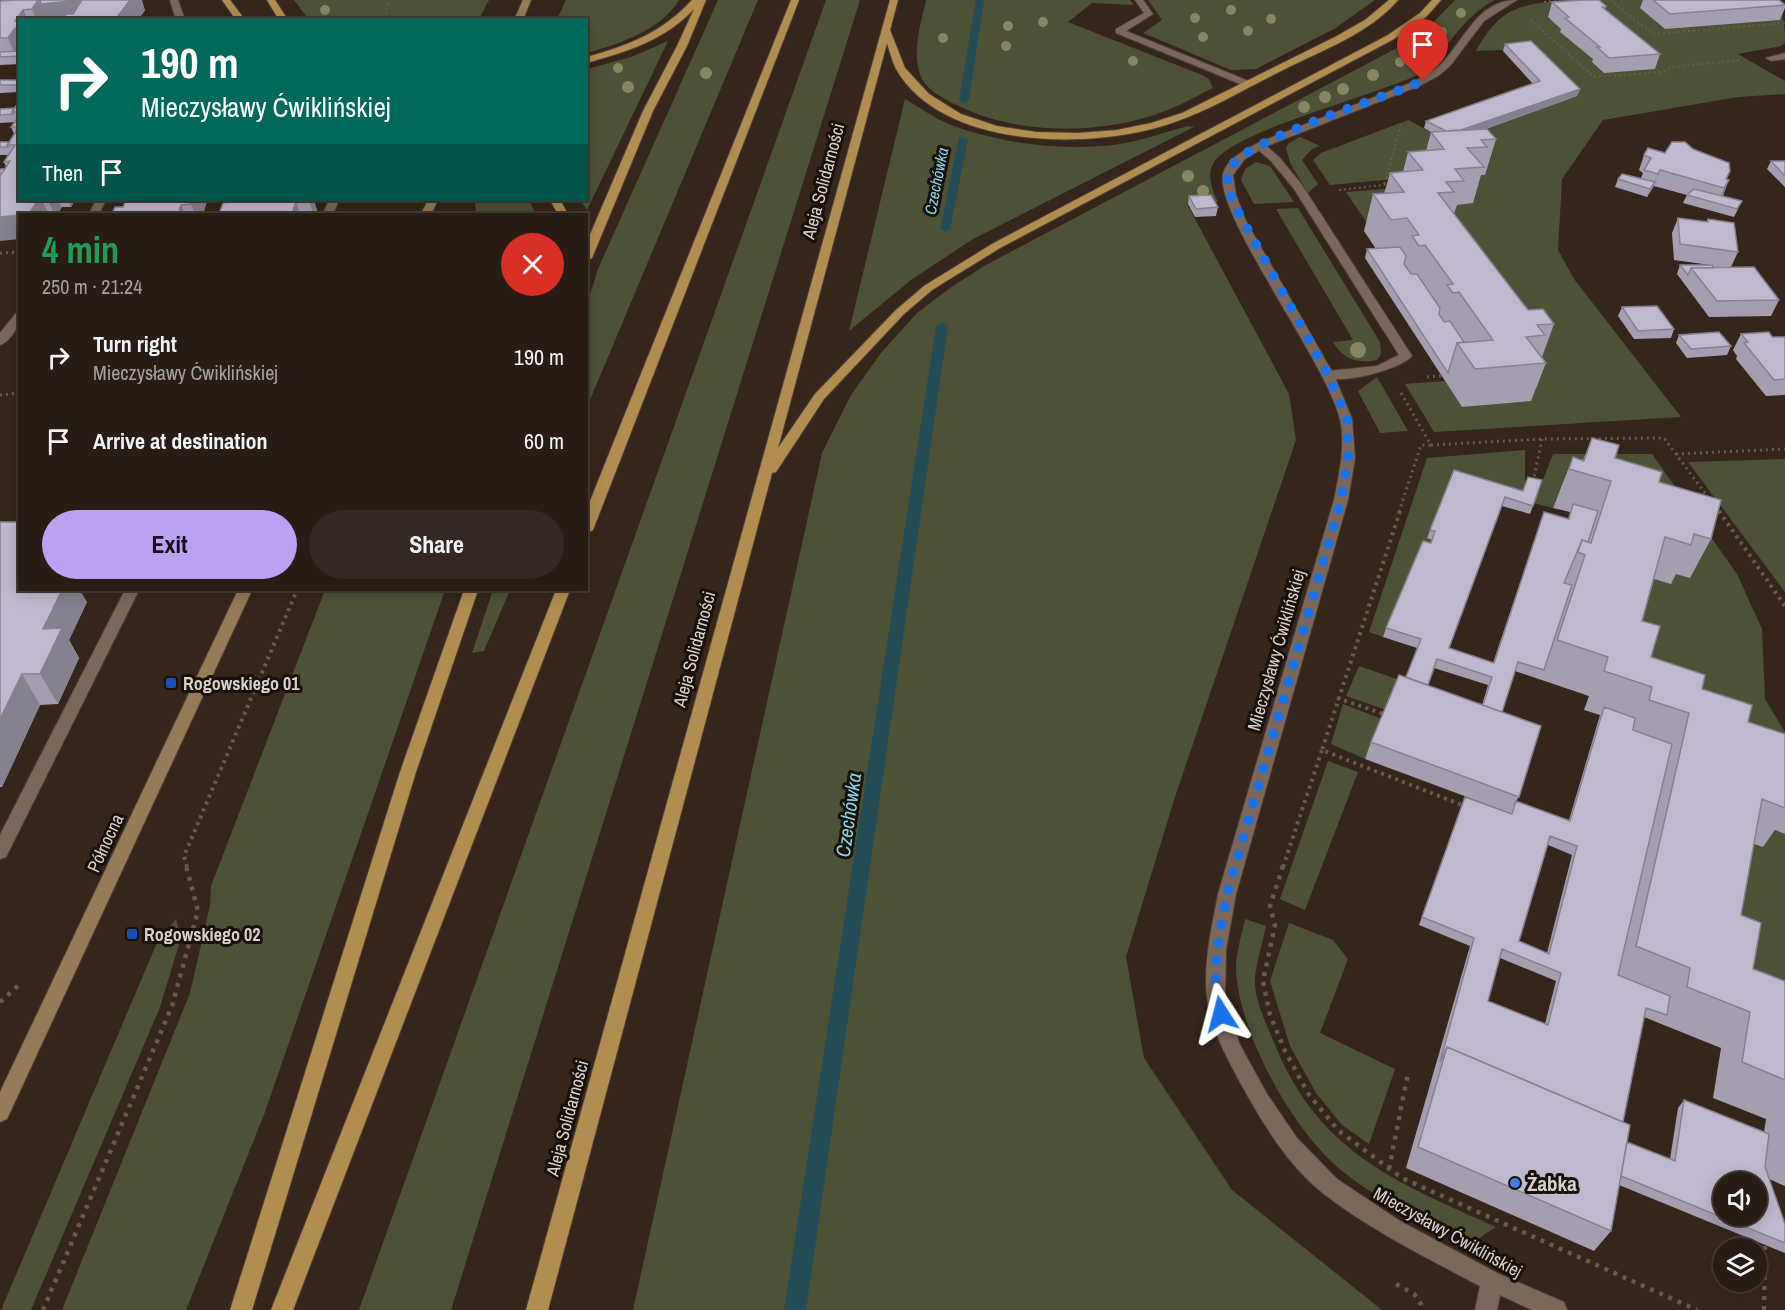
<!DOCTYPE html>
<html lang="en">
<head>
<meta charset="utf-8">
<style>
  :root { --surface:#281c14; --page:#342922; --text:#f1f3f6; --muted:#a5a1a0; --line:#443a34; --accent:#bca0f2 }
  body { margin:0; font-family:"Archivo Narrow",sans-serif; background:var(--page); color:var(--text); height:100vh; display:flex; flex-direction:column; font-size:22px; white-space:nowrap }
  * { box-sizing:border-box; margin:0 }
  p { font-size:20px; color:var(--muted) }
  .icon { flex:none; width:33px; height:33px; fill:none; stroke:currentColor; stroke-width:2; stroke-linecap:round; stroke-linejoin:round }
  .map { position:relative; flex:1; overflow:hidden }
  .side { position:absolute; left:18px; top:213px; width:570px; height:378px; display:flex; flex-direction:column; background:var(--surface); border-radius:0px; box-shadow:0 3px 15px #0003,0 0 0 2px var(--line) }
  .side>* { flex:none }
  .hud { position:absolute; left:18px; top:18px; width:570px; height:183px; border-radius:0px; box-shadow:0 3px 15px #0003,0 0 0 2px var(--line); background:#00695c; color:#fff; overflow:hidden }
  .tools { position:absolute; left:1713px; top:1172px; display:grid; gap:12px }
  .tools a { display:grid; place-items:center; width:54px; height:54px; border-radius:50%; background:var(--surface); box-shadow:0 3px 15px #0003,0 0 0 2px var(--line); font-size:30px }
  .pin { position:absolute; display:grid; place-items:center; width:51px; height:51px; color:#fff; margin:-62px -26px; border-radius:50% 50% 50% 0; rotate:-45deg; box-shadow:0 0 6px #0007 }
  .pin .icon { rotate:45deg }
  .me { position:absolute; width:66px; margin:-33px; rotate:351deg; stroke-linejoin:round; filter:drop-shadow(0 0 4px #0008) }
  .turn { display:flex; align-items:center; gap:21px; height:126px; padding:0 24px; font-size:27px }
  .turn .icon { width:78px; height:78px; stroke-width:2.5 }
  .turn b { display:block; font-size:42px; line-height:51px }
  .then { display:flex; align-items:center; height:57px; padding:0 24px; background:#0003; gap:12px; font-size:22px }
  .round { display:grid; place-items:center; flex:none; width:63px; height:63px; border-radius:32px; background:var(--page) }
  .head { display:flex; align-items:center; justify-content:space-between; height:102px; padding:0 24px }
  h1 { font-size:36px; font-weight:700; line-height:45px; color:#1e9e55 }
  .button { display:flex; gap:12px; margin-top:auto; padding:12px 24px }
  .button a { flex:1; height:69px; border-radius:36px; background:var(--accent); color:#111; font-size:24px; font-weight:700; line-height:69px; text-align:center }
  .button a+a { background:var(--page); color:var(--text) }
  ul { padding:0; list-style:none }
  li { display:flex; align-items:center; gap:18px; height:84px; padding:0 24px }
  li div { flex:1 }
  li b { display:block; font-size:22px }
  li em { font-style:normal }
  .map>svg:first-child { display:block }
  .green { fill:#4d5237 }
  .lines { fill:none; stroke-linecap:round; stroke-linejoin:round }
  .stream { fill:#234e58; fill-rule:evenodd }
  .lane-casing { stroke:#4f4137; stroke-width:2 }
  .street-casing { stroke:#4f4137; stroke-width:2 }
  .secondary-casing { stroke:#4f4137; stroke-width:2 }
  .primary-casing { stroke:#4f4137; stroke-width:2 }
  .path-far3 { stroke:#695950; stroke-width:2; stroke-dasharray:2 3; stroke-linecap:butt }
  .path-far2 { stroke:#695950; stroke-width:3; stroke-dasharray:2 4; stroke-linecap:butt }
  .path-far1 { stroke:#695950; stroke-width:4; stroke-dasharray:3 4.5; stroke-linecap:butt }
  .path { stroke:#695950; stroke-width:4.5; stroke-dasharray:4 6; stroke-linecap:butt }
  .lane { fill:#7c685b; fill-rule:evenodd }
  .street { fill:#7c685b; fill-rule:evenodd }
  .secondary { fill:#977a56; fill-rule:evenodd }
  .primary { fill:#b28d50; fill-rule:evenodd }
  .tree { fill:#888660 }
  .wall { fill:#a59eb1; fill-rule:evenodd }
  .shaded-wall { fill:#868190 }
  .building { fill:#c0b8ce; stroke:#868190; stroke-width:1.5; fill-rule:evenodd }
  .route { stroke:#1a73e8; stroke-width:10; stroke-dasharray:0 18 }
  .transit-dot { fill:#1a4fb4; stroke:#18100b; stroke-width:2 }
  .shop-dot { fill:#3f7fe0; stroke:#18100b; stroke-width:2 }
  .labels { text-anchor:middle; dominant-baseline:central; stroke-width:6; stroke-linejoin:round; paint-order:stroke }
  .far-water-label { font-size:16px; font-style:italic; fill:#89d6ea; stroke:#18100b }
  .street-label { font-size:18px; fill:#dcd1ca; stroke:#18100b }
  .poi-label { font-size:18px; font-weight:bold; fill:#dcd1ca; stroke:#18100b; text-anchor:start }
  .water-label { font-size:20px; font-style:italic; fill:#89d6ea; stroke:#18100b }
  .near-poi-label { font-size:21px; font-weight:bold; fill:#dcd1ca; stroke:#18100b; text-anchor:start }
</style>
</head>
<body>
<div class="map">
<svg width="1785" height="1310" viewBox="0 0 1785 1310">
  <rect width="100%" height="100%" fill="#36251a"/>
  <path class="green" d="M294,0H489L479,19L309,20Z
    M566,0H679C663,29 617,45 587,53L586,20L557,19Z
    M718,0H758L587,407V304L598,269Z
    M826,0H860L451,1310H359Z
    M926,0H1130L1134,5L1092,3L1068,22L1202,75L1209,79L1213,88C1198,95 1183,104 1168,110C1105,135 1022,136 961,107C948,101 927,91 921,77C911,52 921,24 926,0Z
    M1148,0H1375L1334,29L1256,69L1231,70L1143,33L1162,20Z
    M1455,0H1495C1455,21 1449,54 1417,75C1374,96 1236,130 1214,162C1206,175 1212,189 1218,202L1187,204L1289,394L1296,440L1174,800L1126,957L1144,1058L1232,1190L1382,1310H633L822,453L851,395L881,353L917,313L950,288L984,266L1395,49L1426,30Z
    M1570,0H1769C1785,10 1785,25 1785,43L1781,46L1738,54L1785,81V94L1738,97L1603,120L1562,179L1558,250L1574,279L1681,417L1434,432L1405,384L1445,381L1462,407L1531,400L1427,176L1330,185L1313,160L1321,153L1408,120L1449,142L1576,96L1529,49L1476,51C1501,5 1523,4 1570,0Z
    M668,41L587,210L580,200H586L587,69L631,57Z
    M905,99C919,107 934,118 949,124C999,144 1073,153 1126,143C1147,139 1168,131 1188,126L1194,127L973,239L911,280L849,331Z
    M1300,137L1320,146L1312,149L1302,160L1318,184L1308,193L1290,163L1286,148L1289,143Z
    M1256,162L1270,166L1294,202L1254,204L1241,180L1245,169Z
    M1399,188L1367,223L1346,192Z
    M475,200H529L536,214H476Z
    M1298,208L1380,342L1381,354L1377,360C1357,364 1343,359 1333,342L1353,340L1276,209Z
    M1377,377L1408,431L1380,433L1358,391Z
    M1525,450V485L1520,499L1451,479L1427,538L1432,540L1428,552L1419,550L1383,637L1369,632L1427,458Z
    M1553,454H1652L1737,574L1762,629L1765,699L1785,732V781L1683,714L1631,696L1623,660L1646,576L1557,496L1553,508L1534,503Z
    M1785,459V592L1688,462Z
    M325,590H445L265,1112L186,1310H62L190,993L210,905L211,886Z
    M493,590H510L484,651L472,653Z
    M1359,666L1405,682L1386,710L1346,696Z
    M1343,704L1382,719L1365,759L1331,744Z
    M1328,761L1358,772L1305,910L1280,899Z
    M1767,827L1785,834V1056L1725,1006L1736,838Z
    M176,919L181,938L160,1007L31,1310H1L159,938Z
    M1245,919L1266,926C1263,943 1256,962 1255,979C1254,999 1266,1023 1273,1040C1317,1152 1394,1181 1496,1227L1473,1242C1429,1221 1379,1202 1341,1170C1292,1130 1238,1032 1236,968C1236,952 1242,934 1245,919Z
    M1289,923L1333,940L1348,959L1320,1033L1395,1069L1369,1144L1342,1125L1316,1093L1290,1046L1270,981Z"/>
  <g class="lines">
    <path class="stream" d="M976,0H984L969,100L964,103L959,100Z
      M959,137L968,139L950,229L945,232L940,229Z
      M942,322L948,326L806,1310H784L936,326Z"/>
    <g class="lane-casing">
      <path id="lane" d="M170,0H178L185,20H176Z
        M1135,0H1143L1153,14L1126,31L1251,82V86H1245L1116,33V29L1144,13Z
        M1785,53V59L1771,61L1766,58Z
        M1256,144H1264L1279,157L1302,185L1412,356C1400,370 1335,387 1322,375L1328,371L1377,366L1399,355L1294,189L1271,161L1256,148Z
        M96,200H106L99,214H89Z
        M329,200H339L333,214H323Z
        M20,312C20,324 13,340 0,345V333L16,313Z
        M125,590H139L6,857L0,859V835Z"/>
    </g>
    <g class="street-casing">
      <path id="street" d="M1517,0L1484,21L1450,66L1438,76L1419,86L1267,146L1245,159L1233,175L1236,195L1246,221L1334,375L1352,419L1355,458L1348,500L1236,894L1226,950L1225,998L1240,1045L1267,1094L1297,1138L1337,1179L1400,1221L1499,1274L1564,1302L1567,1310H1532L1500,1295L1497,1310H1475L1480,1286C1427,1258 1372,1231 1324,1194C1287,1165 1262,1122 1240,1082C1226,1056 1210,1027 1207,998C1203,963 1212,927 1218,894L1334,500C1339,474 1346,445 1340,419C1326,361 1215,216 1223,174C1227,158 1247,149 1260,142L1413,82C1422,77 1433,72 1441,64C1465,40 1477,0 1517,0Z"/>
    </g>
    <g class="secondary-casing">
      <path id="secondary" d="M523,0H531L523,20H514Z
        M428,200H438L431,214H421Z
        M238,590H252L7,1119L0,1122V1092Z"/>
    </g>
    <g class="primary-casing">
      <path id="primary" d="M222,0H230L245,20H236Z
        M267,0H275L288,20H279Z
        M692,0H706L687,46L653,111L592,258L586,261V244L643,111L677,46L694,9C665,40 627,52 586,63V57C628,46 663,32 692,0Z
        M791,0H799L593,530L586,534V511Z
        M890,0H898L890,30L905,68L929,94L961,114L997,126L1036,132L1078,133L1117,130L1151,123L1182,113L1335,37L1365,20L1389,0H1398C1369,34 1322,50 1283,70C1246,88 1211,110 1172,123C1095,150 943,151 896,69C892,61 890,52 887,43L778,448L815,394L896,310L924,286L992,244L1388,35L1420,13L1432,0H1441L1426,17L1394,39L1000,248L932,290L904,314L824,399L776,472L772,473L548,1310H526Z
        M550,200H560L568,214H558Z
        M464,590H478L416,772L252,1310H230L400,772Z
        M556,590H570L293,1310H271Z"/>
    </g>
    <path class="path-far3" d="M1610,0L1653,34L1785,23
      M1544,2L1570,0
      M385,20L388,0
      M1531,20L1594,77L1663,72L1672,67L1742,60
      M1384,184L1402,122
      M1339,190L1392,184"/>
    <path class="path-far2" d="M0,253L20,252
      M1427,377L1442,376
      M1401,393L1431,445L1542,439L1664,438L1710,500
      M0,395L20,393
      M1676,454L1785,449
      M1533,482L1542,439
      M1717,508L1720,512
      M1399,512L1421,445H1431"/>
    <path class="path-far1" d="M1400,511L1322,750L1462,805
      M1719,511L1785,606
      M1337,698L1384,714
      M187,867L184,856L297,590
      M1283,867L1322,750"/>
    <path class="path" d="M1283,866L1270,906L1275,925L1263,981L1270,1015L1285,1051L1309,1095L1339,1131L1402,1178L1697,1310
      M0,1002L19,985
      M1389,1169L1408,1073
      M1396,1284L1414,1294L1425,1310
      M43,1310L172,1006L198,911L186,866
      M1764,1310L1765,1244"/>
    <use href="#lane" class="lane"/>
    <use href="#street" class="street"/>
    <use href="#secondary" class="secondary"/>
    <use href="#primary" class="primary"/>
  </g>
  <g class="tree">
    <circle cx="325" cy="10" r="5"/>
    <circle cx="1231" cy="10" r="5"/>
    <circle cx="1461" cy="13" r="5"/>
    <circle cx="1195" cy="18" r="5"/>
    <circle cx="1271" cy="19" r="5"/>
    <circle cx="1043" cy="22" r="5"/>
    <circle cx="1008" cy="26" r="5"/>
    <circle cx="1248" cy="31" r="5"/>
    <circle cx="1442" cy="32" r="5"/>
    <circle cx="1203" cy="37" r="5"/>
    <circle cx="943" cy="38" r="5"/>
    <circle cx="1006" cy="46" r="5"/>
    <circle cx="1418" cy="53" r="5"/>
    <circle cx="1133" cy="61" r="5"/>
    <circle cx="1400" cy="62" r="5"/>
    <circle cx="618" cy="68" r="5"/>
    <circle cx="706" cy="73" r="6"/>
    <circle cx="1373" cy="75" r="6"/>
    <circle cx="628" cy="87" r="6"/>
    <circle cx="1343" cy="89" r="6"/>
    <circle cx="1325" cy="97" r="6"/>
    <circle cx="1304" cy="107" r="6"/>
    <circle cx="1188" cy="176" r="6"/>
    <circle cx="1203" cy="191" r="6"/>
    <circle cx="1358" cy="350" r="8"/>
  </g>
  <path class="wall" d="M18,0H39L40,1L145,10L138,20H62L64,17L47,18V20H27L23,10L20,20V64L0,65V1Z
    M1643,0H1779L1785,4V8L1780,20L1665,29L1640,8Z
    M1552,2L1606,6L1605,9L1660,54L1655,69L1604,73L1592,62L1593,59L1560,32L1561,29L1548,17Z
    M1505,44L1580,89L1577,96L1486,129L1496,139L1485,175H1481L1473,203L1457,205L1454,214L1528,310L1554,324L1542,357L1546,363L1531,401L1462,407L1365,258L1367,249H1376L1364,231L1373,194H1384L1390,173L1403,172L1408,152L1426,151L1431,132L1424,128L1426,121L1533,84L1503,51Z
    M0,80H20V200H75L71,207H62L57,214H20L5,169L6,167L4,162L8,155H0V142H10L14,134L11,127L15,122L0,123V109L14,108L19,101L17,94L18,92L0,93Z
    M1693,149L1730,171L1727,179L1723,196L1738,209L1734,217L1683,203L1687,195L1654,186L1647,197L1615,187L1618,179L1641,178L1643,173L1639,170L1644,155Z
    M1771,161H1785V187L1767,169Z
    M1189,196L1218,207L1216,216L1195,217L1188,204Z
    M126,200H314L318,214H219L229,201H207L203,214H112L123,207Z
    M1678,218L1706,222L1708,219L1738,252L1731,267L1779,300L1771,316L1709,317L1677,274L1680,265H1710L1674,260L1672,233Z
    M1622,307L1674,329L1671,338L1634,339L1618,316Z
    M1741,334L1772,337H1785V395L1766,396L1736,359L1737,356L1733,350Z
    M1679,335L1731,346L1727,355L1687,358L1676,343Z
    M1592,438L1615,458L1659,482L1711,539L1690,578L1676,574L1671,584L1654,579L1642,621L1651,657L1702,689L1748,722L1785,734V834L1775,830L1763,847L1754,844L1741,915L1753,969L1785,981V1186L1769,1179L1785,1224V1253L1619,1185L1611,1231L1594,1251L1406,1168L1470,946L1419,925L1465,797L1510,813L1365,759L1371,742L1406,677L1417,648L1383,637L1386,628L1432,540L1427,538L1454,470L1533,506L1530,514L1502,506L1449,648L1493,663L1544,512L1568,519L1570,512L1553,508L1573,457L1583,460ZM1434,668L1488,685L1482,705L1428,685ZM1515,671L1589,696L1584,710L1600,715L1569,820L1516,801L1519,797L1502,712ZM1548,845L1572,855L1547,953L1519,941ZM1500,958L1556,981L1545,1024L1488,1001ZM1644,1017L1721,1048L1713,1098L1766,1119L1764,1132L1684,1100L1678,1108L1670,1159L1627,1142L1623,1122Z
    M0,522L87,602L69,640L79,658L58,704L40,705L2,787H0Z"/>
  <path class="shaded-wall" d="M38,0H39L41,4L88,0L94,14L47,18V20H36L32,9Z
    M126,0H142L145,10L138,20H115Z
    M23,10L27,20H20V28L15,21Z
    M15,28L20,40V55L16,57L8,38Z
    M1580,89L1577,96L1449,142L1451,134Z
    M1660,170L1654,186L1647,197L1650,189L1655,182Z
    M1729,180L1723,196L1717,204L1724,188Z
    M38,200H42L49,214H25Z
    M48,200H58L62,207L57,214H54Z
    M68,200H75L71,207Z
    M192,200H206L207,201L203,214H195L191,204Z
    M301,200H314L318,214H313L309,200Z
    M296,201L300,214H292Z
    M181,205L185,214H178Z
    M20,215V239L0,241V217Z
    M54,590H80L87,602L69,640L79,658L58,704L40,674L43,629Z
    M22,674L40,705L2,787L0,784V719Z"/>
  <path class="building" d="M18,0H38L32,9L23,10L15,21H20V28H15L8,38H0V1Z
    M40,0H82L41,4Z
    M82,0H130L115,20H62L66,14H73Z
    M1585,0H1599L1606,6L1602,7L1660,54L1609,58L1597,47H1600L1565,18L1569,17L1552,2Z
    M1653,0H1779L1785,5L1670,14Z
    M1531,41L1580,89L1461,130L1446,131L1426,121L1540,81L1505,44Z
    M20,51V56L0,57V52Z
    M0,80H20L18,82L19,85H0Z
    M20,100V112H12Z
    M14,108L12,112L13,114L0,115V109Z
    M20,115V200H38L29,214L0,217V176L10,161L4,162L15,145H7L19,127H11Z
    M1487,129L1496,139L1481,140L1487,147L1467,148L1484,167L1455,169L1464,181L1446,182L1454,192L1438,193L1528,310L1543,309L1554,324L1537,325L1545,335L1526,337L1546,363L1475,369L1457,343L1493,340L1459,292L1453,293L1447,285L1453,284L1425,245L1419,246L1412,236L1419,235L1407,218L1391,220L1373,194L1404,192L1390,173L1423,170L1408,152L1444,149L1431,132Z
    M0,142H10L7,145L8,147H0Z
    M1672,142H1685L1693,149L1729,163L1730,171L1726,179L1729,180L1724,188L1660,170L1658,174L1644,170L1651,158L1644,155L1648,148L1665,153Z
    M1771,161H1785V176Z
    M0,169H5L0,176Z
    M1622,174L1655,182L1650,189L1618,179Z
    M1694,189L1742,201L1737,209L1687,195Z
    M1211,195L1218,207L1196,209L1189,196Z
    M126,200H192L191,204L181,205L178,214H112L115,207H123Z
    M229,200H309L296,201L292,214H219L223,203L228,202Z
    M1678,218L1708,222V219L1734,223L1738,252L1680,244Z
    M1400,247L1406,256L1404,264L1411,274H1417L1440,308L1439,314L1444,322L1450,321L1464,342L1457,343L1448,373L1367,249Z
    M1680,265H1712L1714,268H1691L1688,275Z
    M1754,267L1779,300L1717,301L1691,268Z
    M1657,306L1674,329L1638,331L1622,307Z
    M1719,332L1731,346L1691,349L1679,335Z
    M1769,332L1772,337H1785V379L1774,380L1744,343L1748,342L1741,334Z
    M1592,438L1619,445L1615,458L1662,472L1659,482L1721,500L1711,539L1694,534L1691,545L1665,537L1642,621L1660,626L1651,657L1705,675L1702,689L1752,705L1748,722L1785,734V808L1762,799L1741,915L1761,923L1753,969L1785,981V1080L1742,1062L1750,1012L1687,987L1690,968L1636,946L1689,713L1649,700L1652,687L1604,671L1608,657L1557,640L1585,555L1578,552L1582,540L1591,543L1611,481L1569,469L1573,457L1584,461Z
    M1454,470L1523,491L1528,477L1542,480L1533,506L1505,497L1449,648L1494,663L1544,512L1569,519L1573,504L1598,511L1588,542L1582,540L1564,583L1572,585L1544,670L1518,662L1502,712L1483,705L1492,677L1437,659L1428,685L1406,677L1421,639L1386,628L1423,541L1431,543L1435,531L1430,530Z
    M0,522H20V590H62L43,629L62,628L40,674H22L0,719Z
    M1399,675L1541,726L1519,797L1371,742Z
    M1604,707L1635,718L1633,730L1672,744L1618,975L1670,996L1667,1015L1646,1008L1623,1122L1447,1047L1440,1062L1474,938L1422,917L1465,797L1512,814L1516,801L1570,821ZM1550,836L1577,846L1549,954L1519,941ZM1502,949L1561,973L1548,1025L1488,1001Z
    M1447,1047L1630,1125L1611,1231L1418,1147Z
    M1684,1100L1769,1134L1765,1167L1785,1224V1243L1621,1176L1627,1142L1675,1161ZM1724,1182H1756V1215H1724Z"/>
  <g class="lines">
    <path class="route" d="M1221,1014C1209,975 1220,933 1227,894L1341,500L1348,458L1347,419L1328,375L1236,208C1231,198 1224,179 1230,168C1246,139 1387,97 1423,81"/>
  </g>
  <g class="transit-dot">
    <rect x="165" y="677" width="12" height="12" rx="3"/>
    <rect x="126" y="928" width="12" height="12" rx="3"/>
  </g>
  <circle class="shop-dot" cx="1515" cy="1183" r="6"/>
  <g class="labels">
    <g class="far-water-label">
      <text transform="translate(936 181) rotate(-79)">Czechówka</text>
    </g>
    <g class="street-label">
      <text transform="translate(823 181) rotate(-75)">Aleja Solidarności</text>
      <text transform="translate(694 649) rotate(-75)">Aleja Solidarności</text>
      <text transform="translate(1276 650) rotate(-74)">Mieczysławy Ćwiklińskiej</text>
      <text transform="translate(105 843) rotate(-65)">Północna</text>
      <text transform="translate(567 1118) rotate(-75)">Aleja Solidarności</text>
      <text transform="translate(1448 1232) rotate(29)">Mieczysławy Ćwiklińskiej</text>
    </g>
    <g class="poi-label">
      <text x="183" y="683">Rogowskiego 01</text>
      <text x="144" y="934">Rogowskiego 02</text>
    </g>
    <g class="water-label">
      <text transform="translate(848 815) rotate(-82)">Czechówka</text>
    </g>
    <g class="near-poi-label">
      <text x="1527" y="1183">Żabka</text>
    </g>
  </g>
</svg>
<div class="tools">
<a><svg class="icon" aria-label="sound" viewBox="0 0 24 24"><path d="M4 9h4l5-4v14l-5-4H4zM17 9q2 3 0 6"/></svg></a>
<a><svg class="icon" aria-label="layers" viewBox="0 0 24 24"><path d="M12 4l9 5-9 5-9-5zM3 14l9 5 9-5"/></svg></a>
</div>
<div class="pin" style="left:1423px;top:81px;background:#d93025"><svg class="icon" aria-label="arrive" viewBox="0 0 24 24"><path d="M6 21V4h12l-3 4 3 4H6"/></svg></div>
<svg class="me" style="left:1221px;top:1014px" viewBox="-20 -20 40 40"><path d="M0-17L14 15 0 8-14 15z" fill="#1a73e8" stroke="#fff" stroke-width="4"/></svg>
<div class="hud">
<div class="turn"><svg class="icon" aria-label="right" viewBox="0 0 24 24"><path d="M7 20v-9h11M14 6l5 5-5 5"/></svg><div><b>190 m</b>Mieczysławy Ćwiklińskiej</div></div>
<div class="then">Then<svg class="icon" aria-label="arrive" viewBox="0 0 24 24"><path d="M6 21V4h12l-3 4 3 4H6"/></svg></div>
</div>
<section class="side">
<div class="head"><div><h1>4 min</h1><p>250 m · 21:24</p></div><a class="round" style="background:#d93025;color:#fff"><svg class="icon" aria-label="close" viewBox="0 0 24 24"><path d="M6 6l12 12M18 6L6 18"/></svg></a></div>
<ul>
<li><svg class="icon" aria-label="right" viewBox="0 0 24 24"><path d="M7 20v-9h11M14 6l5 5-5 5"/></svg><div><b>Turn right</b><p>Mieczysławy Ćwiklińskiej</p></div><em>190 m</em></li>
<li><svg class="icon" aria-label="arrive" viewBox="0 0 24 24"><path d="M6 21V4h12l-3 4 3 4H6"/></svg><div><b>Arrive at destination</b></div><em>60 m</em></li>
</ul>
<div class="button"><a>Exit</a><a>Share</a></div>
</section>
</div>
</body>
</html>
